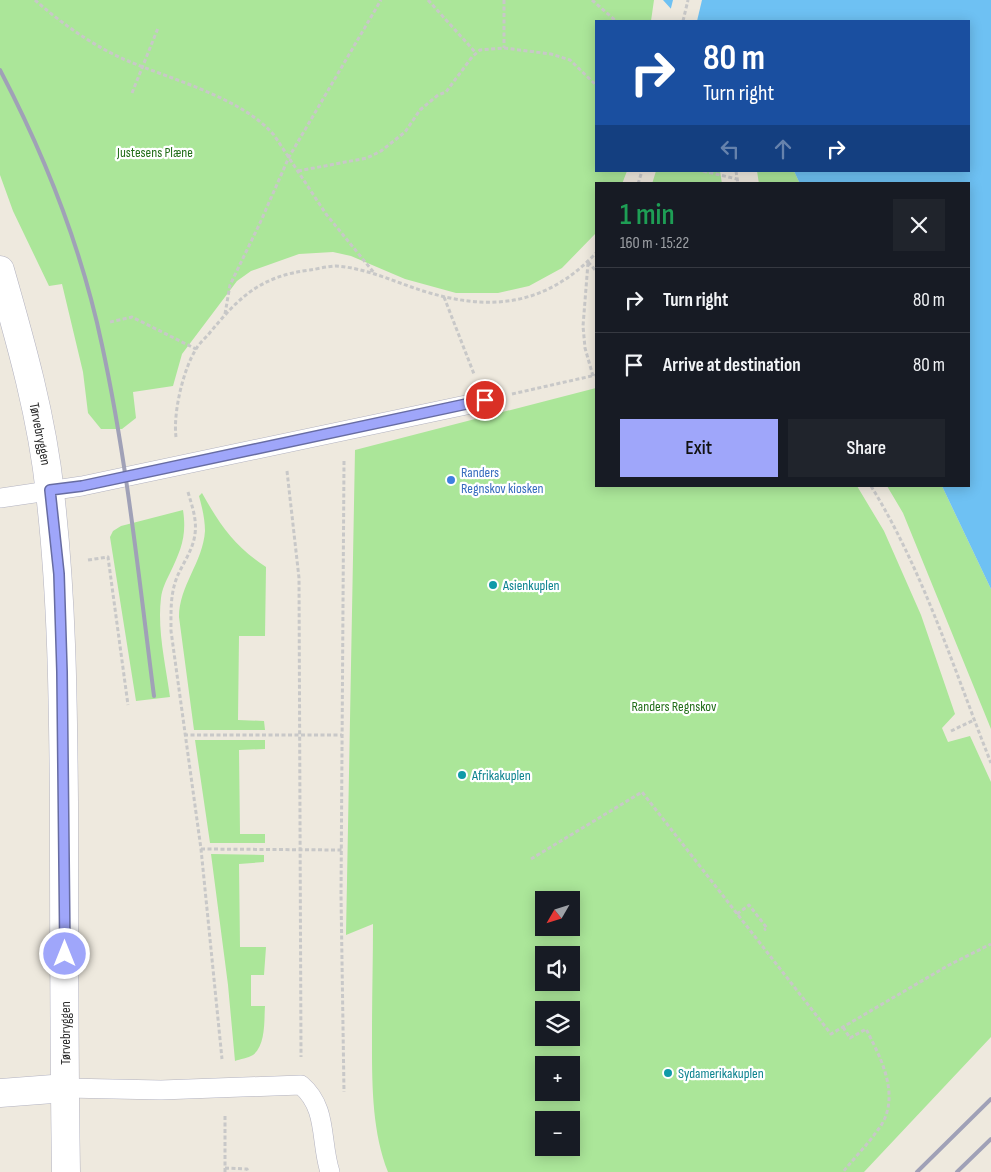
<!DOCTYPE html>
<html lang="en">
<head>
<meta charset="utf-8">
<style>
  :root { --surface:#171b24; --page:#20242c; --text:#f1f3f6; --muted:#9ea1a6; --line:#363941; --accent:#9fa6fa }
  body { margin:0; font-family:"Sofia Sans Condensed",sans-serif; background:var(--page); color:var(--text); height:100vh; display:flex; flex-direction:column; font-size:19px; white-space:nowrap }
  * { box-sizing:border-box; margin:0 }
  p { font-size:16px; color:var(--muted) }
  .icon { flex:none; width:28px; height:28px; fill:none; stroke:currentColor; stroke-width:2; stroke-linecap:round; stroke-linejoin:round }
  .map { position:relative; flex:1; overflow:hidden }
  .side { position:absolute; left:595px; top:182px; width:375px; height:305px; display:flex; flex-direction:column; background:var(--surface); border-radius:0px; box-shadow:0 2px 12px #0003 }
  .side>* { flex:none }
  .guide { position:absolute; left:595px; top:20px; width:375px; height:152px; border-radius:0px; box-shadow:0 2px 12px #0003; background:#1a4fa0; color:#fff; overflow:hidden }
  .needle { width:32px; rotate:231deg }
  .buttons { position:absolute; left:535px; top:891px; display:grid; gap:10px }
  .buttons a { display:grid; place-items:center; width:45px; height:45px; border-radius:0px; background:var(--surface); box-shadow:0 2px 12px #0003; font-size:25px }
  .pin { position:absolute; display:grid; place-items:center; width:42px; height:42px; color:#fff; margin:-21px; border:2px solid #fff; border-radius:50%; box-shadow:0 1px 5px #0007 }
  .me { position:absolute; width:55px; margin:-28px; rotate:0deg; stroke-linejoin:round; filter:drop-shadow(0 0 4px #0008) }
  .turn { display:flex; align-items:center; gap:18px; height:105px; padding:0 25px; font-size:22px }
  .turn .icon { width:65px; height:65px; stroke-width:2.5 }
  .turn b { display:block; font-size:35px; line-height:42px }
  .lanes { display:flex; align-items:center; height:48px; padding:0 25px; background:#0003; justify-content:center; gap:25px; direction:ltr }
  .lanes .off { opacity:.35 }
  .round { display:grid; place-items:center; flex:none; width:52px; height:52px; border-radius:0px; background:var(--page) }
  .head { display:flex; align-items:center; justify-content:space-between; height:85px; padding:0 25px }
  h1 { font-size:30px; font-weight:600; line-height:38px; color:#1e9e55 }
  .action { display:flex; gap:10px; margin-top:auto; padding:10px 25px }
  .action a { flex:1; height:58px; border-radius:0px; background:var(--accent); color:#111; font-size:20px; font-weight:600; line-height:58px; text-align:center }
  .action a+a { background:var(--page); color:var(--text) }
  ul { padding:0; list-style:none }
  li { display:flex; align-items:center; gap:15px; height:65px; padding:0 25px; border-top:1px solid var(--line) }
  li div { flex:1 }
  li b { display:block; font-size:19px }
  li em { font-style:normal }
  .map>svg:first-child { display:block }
  .green { fill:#abe699; fill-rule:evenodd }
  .water { fill:#6ec1f3 }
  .pier { fill:#eee9de }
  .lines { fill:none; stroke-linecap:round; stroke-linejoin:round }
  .service-casing { stroke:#b2b2c0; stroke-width:20 }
  .minor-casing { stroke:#b2b2c0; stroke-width:29 }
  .secondary-casing { stroke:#b2b2c0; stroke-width:29 }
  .path { stroke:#c8c8c8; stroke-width:3; stroke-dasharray:4 2.5; stroke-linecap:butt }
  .service { stroke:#fff; stroke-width:19 }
  .minor { stroke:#fff; stroke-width:28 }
  .secondary { stroke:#fff; stroke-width:28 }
  .rail { stroke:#a0a1b7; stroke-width:4 }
  .route-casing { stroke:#676ca2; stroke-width:12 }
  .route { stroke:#9fa6fa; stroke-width:9 }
  .shop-dot { fill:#3f7fe0; stroke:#fff; stroke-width:2 }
  .culture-dot { fill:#0f9aa8; stroke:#fff; stroke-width:2 }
  .labels { text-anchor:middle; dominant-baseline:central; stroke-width:4.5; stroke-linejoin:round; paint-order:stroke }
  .park-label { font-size:14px; fill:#216d18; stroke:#fff }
  .street-label { font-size:14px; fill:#2c2c2c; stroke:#fff }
  .shop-label { font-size:14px; fill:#366cbe; stroke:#fff; text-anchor:start }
  .culture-label { font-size:14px; fill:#0d838f; stroke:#fff; text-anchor:start }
</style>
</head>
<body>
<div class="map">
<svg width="991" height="1172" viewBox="0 0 991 1172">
  <rect width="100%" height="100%" fill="#eee9de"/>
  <path class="green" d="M0,0H654L651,21H596V171H627L622,184H596V233L562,268L529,286L498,293H456L405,279L351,256L333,252L299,254L251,271L237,281L182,354L173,386L133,392L136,418L122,429H101L88,413L83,372L62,284L49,286L13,211L0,175Z
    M656,171H720L722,184H652Z
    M757,171H794L800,184H759Z
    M596,388V486H857L884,531L921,615L955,714L942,728L948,742L970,736L991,782V1037L864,1172H388C371,1129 372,1078 372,1032C372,996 373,960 373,924L346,935L355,450ZM544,900H571V928H544ZM544,955H571V982H544ZM544,1010H571V1038H544ZM544,1065H571V1092H544ZM544,1120H571V1148H544Z
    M887,486H942L991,589V729L903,513Z
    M202,493C220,525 234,546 266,567L265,636H239L238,720L264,721L265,730H194L179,617C179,586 203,562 205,531C205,519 202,507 199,496Z
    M183,510C187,536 181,550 170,573C166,581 162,589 161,598C157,630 166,666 170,697L136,701L110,537L113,531L121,526Z
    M265,740V749L239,750L240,834H265V843H210L195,740Z
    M211,854L264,855V862L239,864L240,947H266L264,975H251V1006H265C264,1020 266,1045 253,1055C248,1058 240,1059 235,1061L228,985Z"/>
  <path class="water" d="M663,0H991V589L942,486H969V184H800L794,171H969V21H682Z"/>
  <path class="pier" d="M673,0H702L697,21H678L670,12Z"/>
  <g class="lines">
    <g class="service-casing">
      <path id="service" d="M0,498L82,486L485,401
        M66,1088L161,1090L301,1085C328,1108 320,1141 330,1172"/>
    </g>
    <g class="minor-casing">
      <path id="minor" d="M0,1093L66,1088"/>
    </g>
    <g class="secondary-casing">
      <path id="secondary" d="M0,270C21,343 42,417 50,493C62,596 63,699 64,802C64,926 64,1049 66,1172"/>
    </g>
    <path class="path" d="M35,0C62,24 95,47 128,61C173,80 242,98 274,135L326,214L375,274
      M428,0L476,53
      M504,0V48
      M592,0L616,21
      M683,21L688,0
      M132,93L158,28
      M298,171L367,158L381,151L405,132L420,110L438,95L446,92L472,57L480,50L504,48L551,54L570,60L596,85
      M703,171L737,179
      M736,171L738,184
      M638,184L642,171
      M588,262L596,271
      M588,263L583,326L585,348L593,376
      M444,297L474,374
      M225,314L230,285L260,223L289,157L381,0
      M110,322L132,317L196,349
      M512,394L596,375
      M176,437C173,413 183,370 196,349C199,344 204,339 208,335C238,298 260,276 310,270C318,269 328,266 336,266C365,268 393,281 420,290C488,312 545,307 596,253
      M344,461L341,895L344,1092
      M287,471L299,578L301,1057
      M871,486C924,572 954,670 991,763
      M188,492C192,506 197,519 195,534C193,550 183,563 177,577C170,595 171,612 171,631L201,849L222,1059
      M88,560L108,557L128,705
      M951,731L974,720
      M184,735H342
      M201,849L342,850
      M531,859L642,792L831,1034L949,965L991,944
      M737,914L749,905L767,928L764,930
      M843,1027L850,1038L866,1029C881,1058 901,1096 880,1127C869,1143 855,1157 843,1172
      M225,1116V1172
      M225,1168L247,1169L248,1172"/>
    <use href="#service" class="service"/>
    <use href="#minor" class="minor"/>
    <use href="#secondary" class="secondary"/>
    <path class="rail" d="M0,70C45,156 82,250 102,345C127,461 139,579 154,696
      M917,1172L991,1099
      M957,1172L991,1139"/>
  </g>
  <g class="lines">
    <g class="route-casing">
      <path id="route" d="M65,954L62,672L59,574L50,490L82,486L485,400"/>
    </g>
    <use href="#route" class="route"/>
  </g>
  <circle class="shop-dot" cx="451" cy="480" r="5"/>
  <g class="culture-dot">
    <circle cx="493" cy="585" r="5"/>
    <circle cx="462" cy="775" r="5"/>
    <circle cx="668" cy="1073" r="5"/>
  </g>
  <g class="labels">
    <g class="park-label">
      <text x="155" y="152">Justesens Plæne</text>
      <text x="674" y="706">Randers Regnskov</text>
    </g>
    <g class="street-label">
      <text transform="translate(40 434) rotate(79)">Tørvebryggen</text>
      <text transform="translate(65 1033) rotate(-90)">Tørvebryggen</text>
    </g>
    <g class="shop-label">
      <text x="461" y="472">Randers<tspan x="461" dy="16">Regnskov kiosken</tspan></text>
    </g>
    <g class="culture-label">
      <text x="503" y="585">Asienkuplen</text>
      <text x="472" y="775">Afrikakuplen</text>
      <text x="678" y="1073">Sydamerikakuplen</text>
    </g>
  </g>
</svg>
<div class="buttons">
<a><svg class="needle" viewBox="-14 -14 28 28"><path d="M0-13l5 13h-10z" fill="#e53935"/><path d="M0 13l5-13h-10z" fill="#9ea1a6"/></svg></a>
<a><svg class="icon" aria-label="sound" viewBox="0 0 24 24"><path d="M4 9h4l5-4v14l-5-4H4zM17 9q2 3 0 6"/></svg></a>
<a><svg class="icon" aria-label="layers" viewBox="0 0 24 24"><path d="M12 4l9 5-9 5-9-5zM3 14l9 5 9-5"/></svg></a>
<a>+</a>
<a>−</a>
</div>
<div class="pin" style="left:485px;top:400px;background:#d93025"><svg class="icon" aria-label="arrive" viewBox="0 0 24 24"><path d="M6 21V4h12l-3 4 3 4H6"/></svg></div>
<svg class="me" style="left:65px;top:954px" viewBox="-20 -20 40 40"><circle r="17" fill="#9fa6fa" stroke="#fff" stroke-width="3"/><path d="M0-11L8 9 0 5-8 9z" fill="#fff"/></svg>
<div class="guide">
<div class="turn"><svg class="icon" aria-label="right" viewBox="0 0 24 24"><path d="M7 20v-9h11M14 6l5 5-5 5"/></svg><div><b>80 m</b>Turn right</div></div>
<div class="lanes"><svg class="icon off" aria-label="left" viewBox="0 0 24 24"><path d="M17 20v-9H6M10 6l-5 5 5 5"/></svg><svg class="icon off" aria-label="ahead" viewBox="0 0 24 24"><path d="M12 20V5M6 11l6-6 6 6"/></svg><svg class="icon" aria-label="right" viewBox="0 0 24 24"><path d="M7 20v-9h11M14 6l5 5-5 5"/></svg></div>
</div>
<section class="side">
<div class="head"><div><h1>1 min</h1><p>160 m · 15:22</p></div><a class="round"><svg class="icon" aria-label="close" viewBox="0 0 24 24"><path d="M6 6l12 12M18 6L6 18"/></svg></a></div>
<ul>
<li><svg class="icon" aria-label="right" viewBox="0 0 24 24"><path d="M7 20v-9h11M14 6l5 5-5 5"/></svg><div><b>Turn right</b></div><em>80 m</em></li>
<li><svg class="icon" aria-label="arrive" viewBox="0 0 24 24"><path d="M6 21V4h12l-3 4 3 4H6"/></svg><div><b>Arrive at destination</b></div><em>80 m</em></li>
</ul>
<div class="action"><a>Exit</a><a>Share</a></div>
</section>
</div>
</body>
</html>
